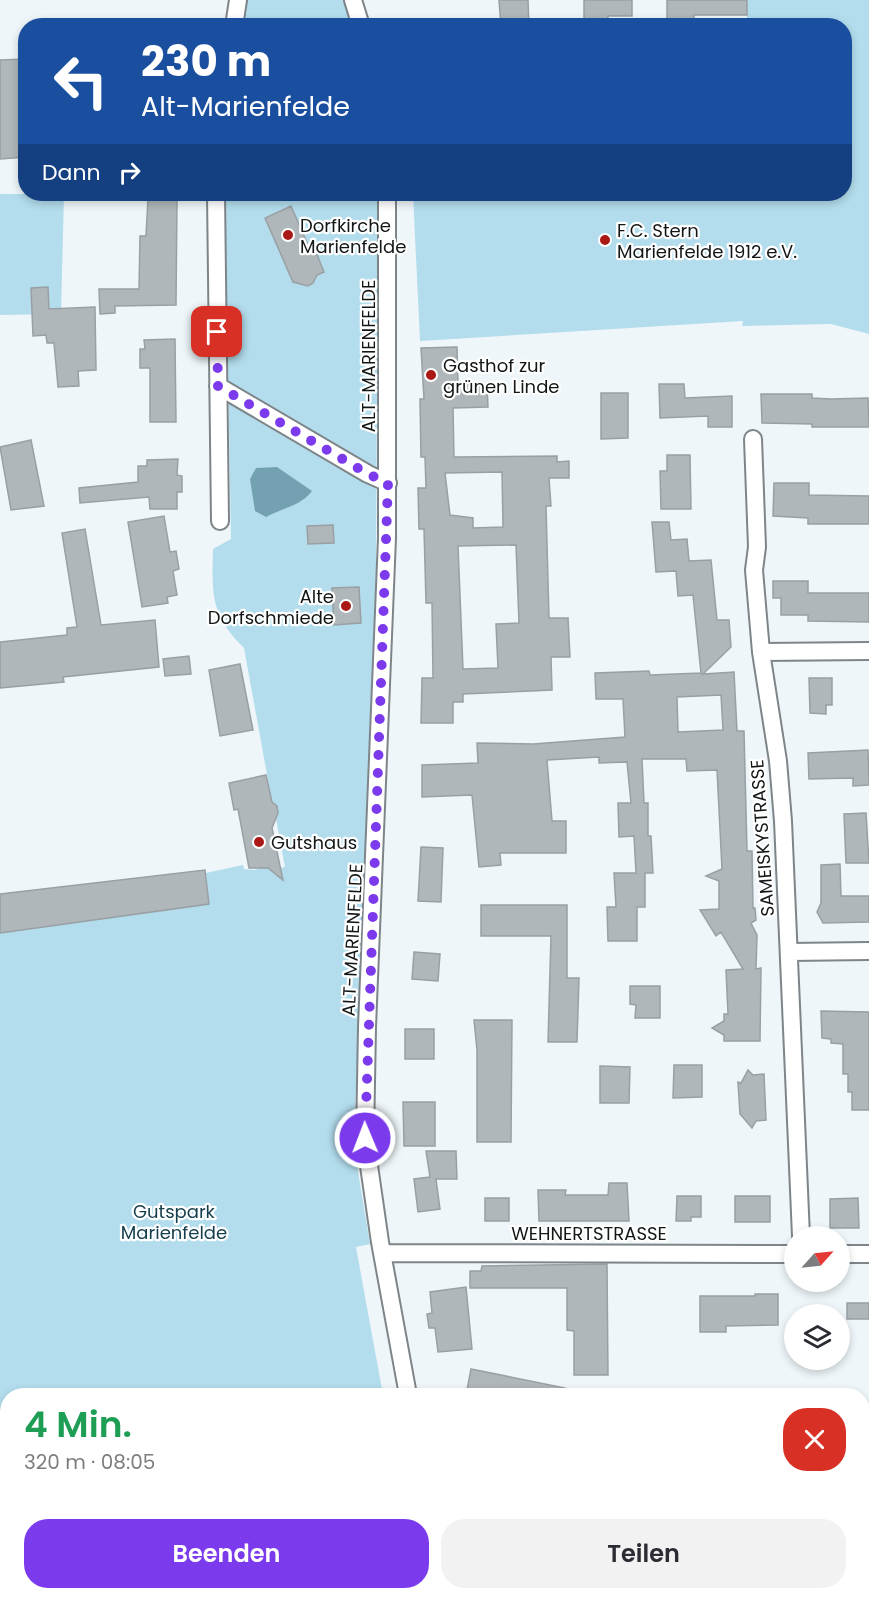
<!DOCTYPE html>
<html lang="de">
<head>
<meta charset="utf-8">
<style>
  :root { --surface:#fff; --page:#f2f2f3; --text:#2b2b33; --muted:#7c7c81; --accent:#7c3aed }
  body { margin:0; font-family:Poppins,sans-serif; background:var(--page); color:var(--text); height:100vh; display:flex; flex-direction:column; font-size:22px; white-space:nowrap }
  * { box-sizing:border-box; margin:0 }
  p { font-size:20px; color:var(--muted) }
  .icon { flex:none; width:33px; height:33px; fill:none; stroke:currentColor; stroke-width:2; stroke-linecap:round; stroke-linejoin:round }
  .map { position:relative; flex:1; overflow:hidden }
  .side { position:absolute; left:0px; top:1388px; width:870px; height:212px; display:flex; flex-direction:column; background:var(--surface); border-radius:24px 24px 0 0; box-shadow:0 3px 9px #0003 }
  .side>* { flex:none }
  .top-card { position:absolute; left:18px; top:18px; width:834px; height:183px; border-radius:24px; box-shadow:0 3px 9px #0003; background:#1a4fa0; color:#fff; overflow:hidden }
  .needle { width:39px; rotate:63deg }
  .controls { position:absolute; left:784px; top:1226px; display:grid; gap:12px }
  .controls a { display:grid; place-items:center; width:66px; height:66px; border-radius:50%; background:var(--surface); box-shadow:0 3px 9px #0003; font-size:30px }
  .pin { position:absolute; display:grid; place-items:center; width:51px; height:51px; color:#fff; margin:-26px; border-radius:12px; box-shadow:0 3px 9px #0006 }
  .me { position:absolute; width:66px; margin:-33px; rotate:359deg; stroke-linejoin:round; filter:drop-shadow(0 0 4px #0008) }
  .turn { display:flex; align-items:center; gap:21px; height:126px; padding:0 24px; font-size:27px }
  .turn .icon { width:78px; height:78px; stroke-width:2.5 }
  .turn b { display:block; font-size:42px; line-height:51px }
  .then { display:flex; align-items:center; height:57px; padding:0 24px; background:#0003; gap:12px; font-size:22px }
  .round { display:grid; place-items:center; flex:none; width:63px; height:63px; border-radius:24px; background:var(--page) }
  .head { display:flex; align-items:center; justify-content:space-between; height:102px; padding:0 24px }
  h1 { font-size:36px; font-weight:600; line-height:45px; color:#1e9e55 }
  .action { display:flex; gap:12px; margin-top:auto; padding:12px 24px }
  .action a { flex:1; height:69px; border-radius:24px; background:var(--accent); color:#fff; font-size:24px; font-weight:600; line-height:69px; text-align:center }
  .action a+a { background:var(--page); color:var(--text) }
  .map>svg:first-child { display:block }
  .green { fill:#b3dded }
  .water { fill:#73a1b2 }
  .building { fill:#afb7ba; stroke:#99a0a3; stroke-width:1.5; fill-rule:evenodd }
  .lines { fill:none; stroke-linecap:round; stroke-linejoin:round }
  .street-casing { stroke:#7e8588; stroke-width:20 }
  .street { stroke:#fff; stroke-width:16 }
  .route { stroke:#7c3aed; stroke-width:10; stroke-dasharray:0 18 }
  .poi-dot { fill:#ab1916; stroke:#fff; stroke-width:2 }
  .labels { text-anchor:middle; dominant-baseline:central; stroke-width:4.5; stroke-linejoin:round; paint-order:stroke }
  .poi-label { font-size:18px; fill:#131617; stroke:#fff; text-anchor:start }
  .street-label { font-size:18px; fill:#131617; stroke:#fff }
  .park-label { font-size:18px; fill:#17404e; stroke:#fff }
</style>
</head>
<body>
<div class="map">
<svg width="869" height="1598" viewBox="0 0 869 1598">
  <rect width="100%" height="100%" fill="#eef6f9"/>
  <path class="green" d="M247,0H343L351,25L243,26Z
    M747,0H869V334L831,324L742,326L743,321L420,341L413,194H844V26L747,25Z
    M0,194H64L61,314L0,315Z
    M225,194H378L376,569L355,1113L358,1172L370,1244L356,1247L383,1395H8V1592H378L376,1598H0V933L209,904L206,873L243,865L244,869L255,870L265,865L271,870L285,867L276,819L277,806L272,802L244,648C210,615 212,593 213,549L231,539Z"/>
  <path class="water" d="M277,467L312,491C301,506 282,508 266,517L255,511L250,479L256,468Z"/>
  <path class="building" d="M499,0H528L529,26H501Z
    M584,0H632V16H608V26L599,19H584Z
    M667,0H747V15H694V26H667Z
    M26,59V75L23,76L26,157L0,159V60Z
    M148,198L177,199L176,305L115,306V313L100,314L99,289H139L140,236H146Z
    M291,206L312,254L316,252L324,272L317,275L313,283L308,286L293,282L265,218Z
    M48,287L49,309L95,307L96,370L78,371L79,386L58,387L54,343H47L46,335L33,336L31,288Z
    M175,339L176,422H150V368H140V349H145L144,340Z
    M457,347L458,385H487L488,407L453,408L454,457L557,456V462L569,461V478H549L551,506H546L549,618H568L570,657H551L552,690L463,694V702H453V723H421L422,678H433L432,603H426L424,529H419L418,488H426L425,457H421L420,399H424L421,348ZM502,472L503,527L473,528V518L450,515L445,473ZM516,545L519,623L496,624L498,668L463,669L458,546Z
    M659,384H684L685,398L732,396V427H708V416L660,418Z
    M601,393H628V438L601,439Z
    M761,394H812V398L831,399L868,398L869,427H812V424L762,423Z
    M31,440L44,506L11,510L0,447Z
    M667,455H690L691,509H661L660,471H667Z
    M178,459L177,475L182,476V492H177V509H150L149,497L80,503L79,488L138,482V466H147V460Z
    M774,483H809V495L869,496V524H808V518L773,516Z
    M164,516L170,552L176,551L179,569L173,571L177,595L167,597L168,603L142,607L128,522Z
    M652,522H669L671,540L687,539L689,561L711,560L717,620H729L731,647L703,674L734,672L737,731H744L747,851H752L753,908H755L756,920L751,923L757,935L756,969L761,968L760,1041H724V1035L712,1028L724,1021V1014H728L726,970L743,969L721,932L716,936L700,910L719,909V881L706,876L722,869L717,770L687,771L686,759H642L644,803H648V836H651L653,873H645V907H637V941H608L607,907H616L614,873H636L634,836L619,837L618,803H631L627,762L599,763V757L547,760L552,821H566V853H500L501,865L479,867L472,795L422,797V765L478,763L477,743L533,744L625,737L623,699H596L595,673L649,671L650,675L701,673L693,595L678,596L676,571L656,572ZM721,695L723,730L678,732L677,697Z
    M333,525L334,543L308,544L307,526Z
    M85,529L101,625L155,620L159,667L63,677L64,682L0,688V642L67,635V628L77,627L62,533Z
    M773,581H808V593H869V622L808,621V615H781V598H773Z
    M359,587L361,623L334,625L332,588Z
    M189,656L191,674L165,676L163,659Z
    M240,664L253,730L220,736L209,670Z
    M809,678H832V705H826V714L810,713Z
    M868,750L869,785L853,786V778L809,779L808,753Z
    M266,775L272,802L277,806L278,813L272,828L283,880L268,868H249L238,809L234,810L229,783Z
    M866,813L869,863H846L844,814Z
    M421,847L443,848L441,902L418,901Z
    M840,864L841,896H869V922L823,923L817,912L821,903V865Z
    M205,870L209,904L0,933V894Z
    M481,905H567V978H579L577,1042H548L551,936H481Z
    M414,952L440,954L438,981L412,979Z
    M630,986H660V1018H635L636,1005L630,1004Z
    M821,1011L869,1012V1110H852V1092H848V1074H843V1044L831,1043V1039L822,1038Z
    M474,1020H512L511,1142H477V1050Z
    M405,1029H434V1059H405Z
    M674,1065H702V1097L673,1098Z
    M600,1066L630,1067L629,1103H600Z
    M748,1070L753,1075L764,1074L766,1120L756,1121L752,1128L740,1114L738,1082L741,1083Z
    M403,1102H435V1146H404Z
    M426,1151H456L457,1179H436L440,1209L418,1212L414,1179L430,1177Z
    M609,1183H627L629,1221H539L538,1190H566L565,1195H608Z
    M677,1196H701V1217H691V1221H676Z
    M735,1196H770V1222H735Z
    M485,1198H509V1221H485Z
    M858,1198L859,1228H830V1199Z
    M607,1264L608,1375H574V1331L567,1330V1288H470V1271H481L482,1266Z
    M466,1287L472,1349L438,1352L435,1328H429L427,1314L432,1313L430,1292Z
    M755,1294H778V1325L726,1326V1332H700V1296H755Z
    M847,1303H869V1319H847Z
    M471,1369L565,1388L564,1395H466Z"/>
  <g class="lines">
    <g class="street-casing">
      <path id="street" d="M353,0L361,26
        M234,26L238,0
        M216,194L220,521
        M387,194V538L367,1027L365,1138L380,1242L408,1395
        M218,386L368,474L388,483
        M753,439L757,547L754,570L761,652L778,761L783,821L801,1236
        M761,652L869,651
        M789,952L869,951
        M382,1253L795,1254
        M840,1254H869
        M455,1592L457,1598
        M805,1592L818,1598"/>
    </g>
    <use href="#street" class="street"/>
  </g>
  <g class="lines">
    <path class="route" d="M217,332L218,386L368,474L388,483L365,1138"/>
  </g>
  <g class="poi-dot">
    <circle cx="288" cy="235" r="6"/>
    <circle cx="605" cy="240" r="6"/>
    <circle cx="431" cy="375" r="6"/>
    <circle cx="346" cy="606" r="6"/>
    <circle cx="259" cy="842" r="6"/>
  </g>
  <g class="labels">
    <g class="poi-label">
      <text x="300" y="225">Dorfkirche<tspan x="300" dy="21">Marienfelde</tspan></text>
      <text x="617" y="230">F.C. Stern<tspan x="617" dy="21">Marienfelde 1912 e.V.</tspan></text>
      <text x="443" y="365">Gasthof zur<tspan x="443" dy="21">grünen Linde</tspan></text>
      <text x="334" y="596" text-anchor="end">Alte<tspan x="334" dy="21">Dorfschmiede</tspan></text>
      <text x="271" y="842">Gutshaus</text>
    </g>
    <g class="street-label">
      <text transform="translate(368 356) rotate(-90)">ALT-MARIENFELDE</text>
      <text transform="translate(762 838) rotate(-94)">SAMEISKYSTRASSE</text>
      <text transform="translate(352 940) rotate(-87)">ALT-MARIENFELDE</text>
      <text x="589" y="1233">WEHNERTSTRASSE</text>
    </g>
    <g class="park-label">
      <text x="174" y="1211">Gutspark<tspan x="174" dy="21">Marienfelde</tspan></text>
    </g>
  </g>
</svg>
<div class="controls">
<a><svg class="needle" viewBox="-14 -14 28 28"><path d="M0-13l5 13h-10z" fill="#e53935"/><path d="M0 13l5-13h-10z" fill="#7c7c81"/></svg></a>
<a><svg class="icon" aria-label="layers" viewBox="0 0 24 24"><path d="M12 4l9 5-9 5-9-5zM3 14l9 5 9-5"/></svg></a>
</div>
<div class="pin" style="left:217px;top:332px;background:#d93025"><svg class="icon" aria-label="arrive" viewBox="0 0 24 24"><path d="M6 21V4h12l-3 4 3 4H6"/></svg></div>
<svg class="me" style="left:365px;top:1138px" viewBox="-20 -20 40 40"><circle r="17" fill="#7c3aed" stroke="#fff" stroke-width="3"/><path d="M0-11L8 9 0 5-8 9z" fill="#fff"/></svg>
<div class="top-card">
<div class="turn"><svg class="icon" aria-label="left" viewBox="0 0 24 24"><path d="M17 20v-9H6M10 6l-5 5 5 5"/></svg><div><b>230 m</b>Alt-Marienfelde</div></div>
<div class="then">Dann<svg class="icon" aria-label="right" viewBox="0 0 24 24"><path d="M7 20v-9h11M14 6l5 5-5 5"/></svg></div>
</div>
<section class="side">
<div class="head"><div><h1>4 Min.</h1><p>320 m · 08:05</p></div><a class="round" style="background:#d93025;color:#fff"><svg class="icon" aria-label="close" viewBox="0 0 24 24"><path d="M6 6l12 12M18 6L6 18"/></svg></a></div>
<div class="action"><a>Beenden</a><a>Teilen</a></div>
</section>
</div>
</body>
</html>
